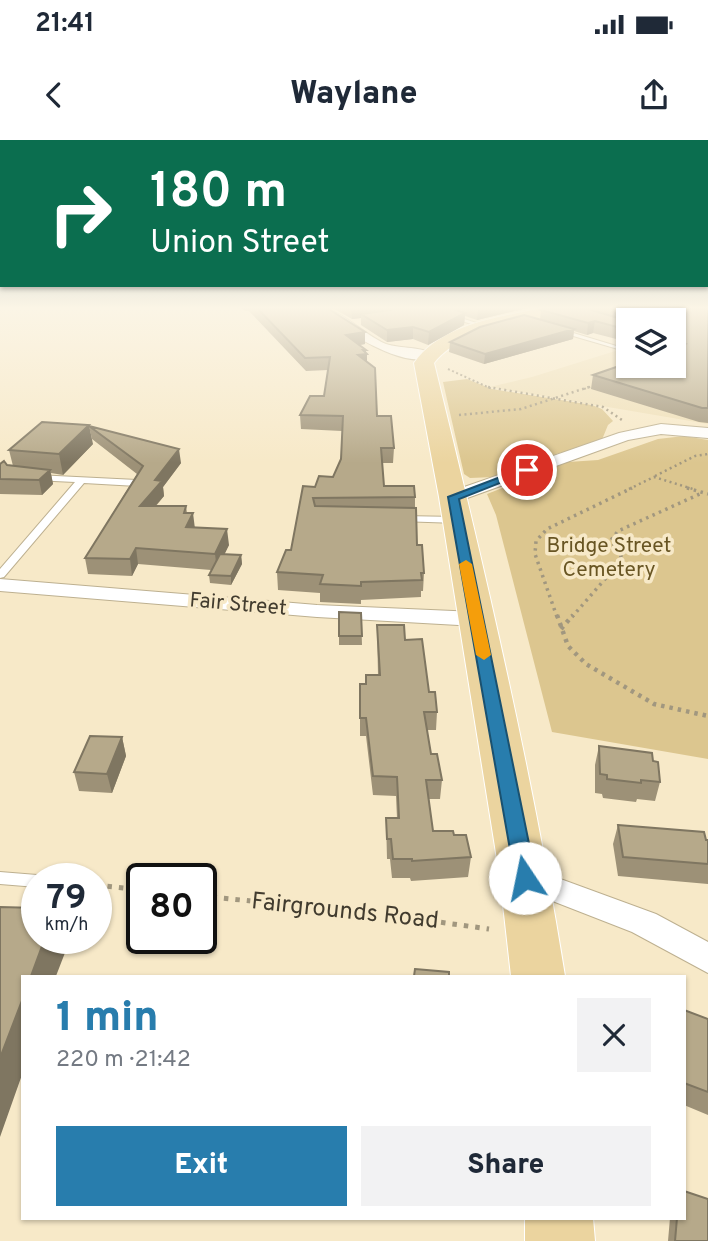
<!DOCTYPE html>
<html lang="en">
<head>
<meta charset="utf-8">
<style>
  :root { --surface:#fff; --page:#f2f2f3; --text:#1f2937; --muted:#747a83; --accent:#287dad }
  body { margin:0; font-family:Overpass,sans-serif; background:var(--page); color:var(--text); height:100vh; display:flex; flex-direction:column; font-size:26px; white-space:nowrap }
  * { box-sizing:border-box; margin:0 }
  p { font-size:23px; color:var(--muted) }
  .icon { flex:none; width:38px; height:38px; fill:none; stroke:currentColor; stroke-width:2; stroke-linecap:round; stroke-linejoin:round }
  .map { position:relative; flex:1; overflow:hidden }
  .drawer { position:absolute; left:21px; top:835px; width:665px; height:245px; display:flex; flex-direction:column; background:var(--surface); border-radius:0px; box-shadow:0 2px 5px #0004 }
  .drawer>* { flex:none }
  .banner { position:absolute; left:0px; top:0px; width:709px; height:147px; box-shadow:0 2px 5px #0004; background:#0b6e4f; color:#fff; overflow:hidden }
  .buttons { position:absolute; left:616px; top:168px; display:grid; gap:14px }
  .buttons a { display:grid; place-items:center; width:70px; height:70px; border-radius:0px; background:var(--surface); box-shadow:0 2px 5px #0004; font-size:35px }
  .speed { position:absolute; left:21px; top:723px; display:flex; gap:14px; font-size:35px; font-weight:700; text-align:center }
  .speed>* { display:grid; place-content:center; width:91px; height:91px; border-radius:50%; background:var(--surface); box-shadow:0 2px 5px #0004; line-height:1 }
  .speed small { font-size:18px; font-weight:400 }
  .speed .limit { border:4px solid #111; border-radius:10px; background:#fff; color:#111 }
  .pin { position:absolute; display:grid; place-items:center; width:60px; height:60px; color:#fff; margin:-30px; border:4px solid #fff; border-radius:50%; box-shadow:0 2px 7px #0007 }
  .me { position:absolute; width:77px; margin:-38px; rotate:349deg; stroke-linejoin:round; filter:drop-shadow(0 0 5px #0008) }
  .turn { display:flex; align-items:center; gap:24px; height:147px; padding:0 35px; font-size:32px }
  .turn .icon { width:91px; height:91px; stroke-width:2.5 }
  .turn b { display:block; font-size:49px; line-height:60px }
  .round { display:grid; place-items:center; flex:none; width:74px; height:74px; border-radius:0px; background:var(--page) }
  .headline { display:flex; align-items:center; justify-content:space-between; height:119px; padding:0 35px }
  h1 { font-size:42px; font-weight:800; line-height:52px; color:var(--accent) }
  .cta { display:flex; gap:14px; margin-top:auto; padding:14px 35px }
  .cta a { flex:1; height:80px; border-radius:0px; background:var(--accent); color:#fff; font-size:28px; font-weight:800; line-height:80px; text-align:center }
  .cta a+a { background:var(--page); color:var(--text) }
  .status { display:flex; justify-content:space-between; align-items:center; height:49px; padding:0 35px; background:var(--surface); direction:ltr }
  .status svg { height:19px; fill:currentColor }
  header { display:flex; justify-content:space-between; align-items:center; height:91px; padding:0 35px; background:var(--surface); font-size:32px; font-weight:800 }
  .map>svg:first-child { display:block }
  .built { fill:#efdfb7 }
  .green { fill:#dcc68f }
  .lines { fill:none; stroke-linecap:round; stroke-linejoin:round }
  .service-casing { stroke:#bdb090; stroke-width:2 }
  .minor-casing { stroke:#bdb090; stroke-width:2 }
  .trunk-casing { stroke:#fff; stroke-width:2 }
  .path-far4 { stroke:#a1977f; stroke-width:2; stroke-dasharray:2 2.5; stroke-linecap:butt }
  .path-far3 { stroke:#a1977f; stroke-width:2.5; stroke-dasharray:2 3.5; stroke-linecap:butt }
  .path-far2 { stroke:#a1977f; stroke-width:3.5; stroke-dasharray:2.5 4.5; stroke-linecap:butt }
  .path-far1 { stroke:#a1977f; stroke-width:4.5; stroke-dasharray:3.5 5; stroke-linecap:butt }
  .path { stroke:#a1977f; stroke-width:5; stroke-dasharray:4.5 7; stroke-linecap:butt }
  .service { fill:#fff; fill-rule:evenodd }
  .minor { fill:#fff; fill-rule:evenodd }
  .trunk { fill:#ebd49f; fill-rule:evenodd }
  .wall { fill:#9d9177 }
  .shaded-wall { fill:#7f7661 }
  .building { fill:#b6a98a; stroke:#7f7661; stroke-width:2 }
  .route { fill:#287dad; stroke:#1a5170; stroke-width:2 }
  .slow { fill:#f59e0b }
  .labels { text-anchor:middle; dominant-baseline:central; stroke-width:7; stroke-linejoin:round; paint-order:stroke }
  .park-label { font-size:21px; fill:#685523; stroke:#f7e9c8 }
  .street-label { font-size:21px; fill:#423c2f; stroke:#f7e9c8 }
  .near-street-label { font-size:24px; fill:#423c2f; stroke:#f7e9c8 }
</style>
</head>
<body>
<div class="status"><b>21:41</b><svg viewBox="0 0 49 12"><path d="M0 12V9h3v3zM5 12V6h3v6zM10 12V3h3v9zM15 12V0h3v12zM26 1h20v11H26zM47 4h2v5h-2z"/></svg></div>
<header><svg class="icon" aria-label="back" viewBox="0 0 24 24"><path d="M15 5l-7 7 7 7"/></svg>Waylane<svg class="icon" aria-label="share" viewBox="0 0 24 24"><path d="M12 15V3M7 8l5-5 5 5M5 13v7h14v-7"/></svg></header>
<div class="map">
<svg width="708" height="1101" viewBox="0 0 708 1101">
  <rect width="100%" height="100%" fill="#f7e9c8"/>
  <path class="built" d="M628,207V226H674L708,256V284L490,247L532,237Z"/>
  <path class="green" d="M467,239L492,249L592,265L602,269L613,281L608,285L601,302L556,314L494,337L470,338L464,334L443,242Z
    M684,296L708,300V619L552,592L496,375L487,354L568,322L598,320L658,299Z"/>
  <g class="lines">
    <g class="service-casing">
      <path id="service" d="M421,168H430L492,188L487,189Z
        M556,189H560L623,208L618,209L556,191Z
        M36,335L137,340L141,343L137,346L84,343L4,437L0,438V429L75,342L33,340L32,338Z
        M402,376L457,377L462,380L457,383L399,381L397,379Z
        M0,732L37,735L43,738H37V747L0,744Z"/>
    </g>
    <g class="minor-casing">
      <path id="minor" d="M317,168C342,168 362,194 386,204C400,209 423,206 434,215C409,234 336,187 317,168Z
        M661,284L708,288V298L661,294L628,300L459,361L453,362L444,357L447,353L619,293Z
        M0,439L317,465L476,472L484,474L487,479L484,484L476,486L317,477L0,451Z
        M525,726L656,774L708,802V833L632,792L514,746L509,738L514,730Z"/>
    </g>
    <g class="trunk-casing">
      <path id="trunk" d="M541,168H573L571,172C530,182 461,188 434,223C484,426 532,630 565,836H511L500,738L439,357L414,223C441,184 497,178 541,168Z
        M525,1078H593L595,1101H525Z"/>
    </g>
    <path class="path-far4" d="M448,229L492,249
      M584,249L595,245"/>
    <path class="path-far3" d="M488,247L603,267L622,280
      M459,275L521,269L589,247
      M655,336L695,316L708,314
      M629,349L654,337L693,349"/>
    <path class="path-far2" d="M687,348L708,354
      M557,477L535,414L536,401L547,389L632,348
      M572,477L619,423L621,416L611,400L618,391L702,353"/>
    <path class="path-far1" d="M557,475L568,506L586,524L654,564L708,576
      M561,489L573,475"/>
    <path class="path" d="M96,745L142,750
      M201,756L381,774L489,789"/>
    <use href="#service" class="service"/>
    <use href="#minor" class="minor"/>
    <use href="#trunk" class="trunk"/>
  </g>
  <path class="wall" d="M242,168H327L365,192V204L360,205L366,210V213L367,214V222L377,276L394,308L393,323H382L384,346L415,357V368L417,405L424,433L423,451H421V457L361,460V464L320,462V453L278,450L277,432L291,410L315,347L333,337L341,319L342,291L301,289L300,275L324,256L328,230L306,231L249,171H245Z
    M329,168H527L477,180L465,176L464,185L428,205L413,199L387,202L361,185V178L352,179L336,170Z
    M548,168H708V283L699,282L591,249L593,235L674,226V180H628V202L593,193L587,195L574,191L573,199L484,224L449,212L450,202L540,180L541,170Z
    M89,286L181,323L163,347L164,356L156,366H186L187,373L195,388L229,405L224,414L241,415L242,424L231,445L210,443L209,435L211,430L138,424L132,436L88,434L85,418L137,334L92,299Z
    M93,304L63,335L51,333L53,344L42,355L0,354V324L13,326L9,310Z
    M339,472L361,473L362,505H339Z
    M377,485L405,500L437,572L436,590H427L431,614L442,640L440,659H429L433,691L454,695L471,717L468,737L411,741L410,738H392L390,719H387L386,678H397L396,656L373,655L366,596H360V544H366L378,535Z
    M122,597L126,616L112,653L79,651L74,632Z
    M599,606L653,621L660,642L655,661L637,659L636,662L603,658L602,654L595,653V625Z
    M618,685L708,700V744L618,736L613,704Z
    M684,870L708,879V975L684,965Z
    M670,1078H684L708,1101H668Z"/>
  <path class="shaded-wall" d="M351,168H412L361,174V178L352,179Z
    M527,168L477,180L478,169Z
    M465,173L464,185L428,205L429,192Z
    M595,181L593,193L587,195L588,183Z
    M413,187V199L387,202V190Z
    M574,189L573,199L484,224L485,214Z
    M365,192V204L346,207V195Z
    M363,210H366V214H367V226L358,215Z
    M89,285L93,304L63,335L59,314Z
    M179,309L181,323L163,347L164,356L142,381L140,366L155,340Z
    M50,330L53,344L42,355L39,340Z
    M193,373L195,389L186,387Z
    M227,389L229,405L217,430L215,414Z
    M136,408L138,424L132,436L130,419Z
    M241,415L242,424L231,445V436Z
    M122,597L126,616L112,653L107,634Z
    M45,798H66L68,805L56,836H31Z
    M23,858V932L0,997V918Z"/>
  <path class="building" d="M257,168H327L365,192L346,195L366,210H363L367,214L358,215L375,228L377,276H391L394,308H381L384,346H414L415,357L313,358L315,366L416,368L417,405H422L424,433H421L422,440L361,442V446L320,444L323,435L277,432L286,410H291L303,346L315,347L319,336L333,337L341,319L343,276L300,275L310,256H324L330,217L305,218Z
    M405,168H450L465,173L429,192L413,187L387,190L361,174Z
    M548,168H585L628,181V190L595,181L588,183L541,170Z
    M617,168H642L651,171L663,168H708V268H702L593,235L628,223V226H674V208L685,204L674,201V180H631L633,179L631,173Z
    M524,175L574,189L485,214L450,202L480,187Z
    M42,282L89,285L59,314L9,310Z
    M89,286L179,309L155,340L162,341L140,366H186L184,373H193L186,387L227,389L215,414L136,408L130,419L85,418L143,326Z
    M4,321L7,325L50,330L39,340L0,339V324Z
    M220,414L241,415L231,436L209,435Z
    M339,472L361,473L362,496H339Z
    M377,485H404L405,500L422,499L429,552H435L437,572H424L431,614H437L442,640H426L433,691H453L454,695H466L471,717L412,721V719H393L391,699H387L386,678H399L397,637L373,636L366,578H360V544H366V535H380Z
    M90,596L122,597L107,634L74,632Z
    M599,606L652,613L653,621L658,622L660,642L641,640V643L607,639V635L600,634Z
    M618,685L704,692L706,700H708V724L623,717Z
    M0,767L37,768V798H45L31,836H23V858L0,918Z
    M415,829L449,832V836H414Z
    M684,870L708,879V952L684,943Z
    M684,1051L708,1059V1101H675L677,1078H684Z"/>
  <linearGradient id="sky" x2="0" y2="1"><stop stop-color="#93aaaf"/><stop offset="0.52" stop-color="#fbf5e6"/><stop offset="1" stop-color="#fbf5e6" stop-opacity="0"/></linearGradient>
  <rect width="708" height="323" fill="url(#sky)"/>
  <path class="route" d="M524,328L533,330L459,359L536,738L533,743L525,745L518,743L515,738L448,357Z"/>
  <path class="slow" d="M466,420L472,424L491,515L484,520L476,515L459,424Z"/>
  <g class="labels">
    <g class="park-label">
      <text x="609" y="406">Bridge Street<tspan x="609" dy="24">Cemetery</tspan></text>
    </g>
    <g class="street-label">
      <text transform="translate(238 465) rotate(5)">Fair Street</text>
    </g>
    <g class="near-street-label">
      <text transform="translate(345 772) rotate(6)">Fairgrounds Road</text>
    </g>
  </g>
</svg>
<div class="buttons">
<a><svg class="icon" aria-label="layers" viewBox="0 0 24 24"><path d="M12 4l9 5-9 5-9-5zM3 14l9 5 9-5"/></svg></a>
</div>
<div class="speed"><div>79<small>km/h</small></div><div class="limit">80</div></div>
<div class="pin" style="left:527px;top:330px;background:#d93025"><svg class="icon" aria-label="arrive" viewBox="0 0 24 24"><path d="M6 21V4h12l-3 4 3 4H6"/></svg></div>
<svg class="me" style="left:525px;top:738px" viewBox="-20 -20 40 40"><circle r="19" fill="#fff"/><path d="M0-13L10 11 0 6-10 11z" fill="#287dad"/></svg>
<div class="banner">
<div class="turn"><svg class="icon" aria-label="right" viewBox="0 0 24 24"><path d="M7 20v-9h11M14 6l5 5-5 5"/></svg><div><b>180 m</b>Union Street</div></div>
</div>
<section class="drawer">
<div class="headline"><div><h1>1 min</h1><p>220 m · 21:42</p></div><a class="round"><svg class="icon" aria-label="close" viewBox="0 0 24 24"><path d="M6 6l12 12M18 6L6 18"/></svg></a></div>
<div class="cta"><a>Exit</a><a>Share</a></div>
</section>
</div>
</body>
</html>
